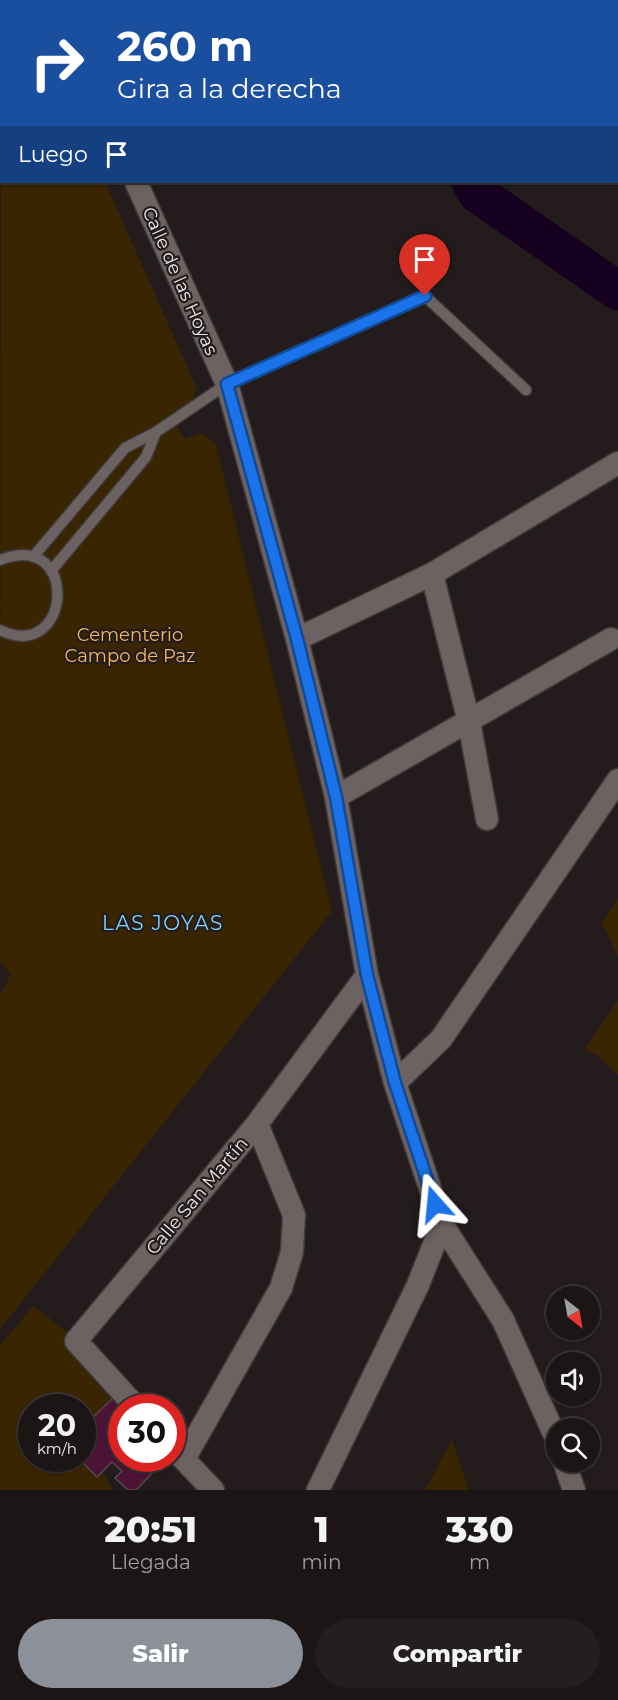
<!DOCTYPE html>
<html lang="es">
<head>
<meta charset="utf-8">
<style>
  :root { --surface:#1b1515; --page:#241e1e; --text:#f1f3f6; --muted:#a09fa0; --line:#393434; --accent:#8c9099 }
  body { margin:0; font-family:Montserrat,sans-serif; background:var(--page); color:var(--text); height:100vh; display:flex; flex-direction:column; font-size:22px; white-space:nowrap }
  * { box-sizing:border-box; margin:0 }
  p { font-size:20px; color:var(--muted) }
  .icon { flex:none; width:33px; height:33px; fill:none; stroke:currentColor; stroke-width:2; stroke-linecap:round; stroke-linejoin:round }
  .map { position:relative; height:1490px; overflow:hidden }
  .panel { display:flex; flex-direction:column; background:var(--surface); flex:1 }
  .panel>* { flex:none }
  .banner { position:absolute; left:0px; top:0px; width:618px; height:183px; box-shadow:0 2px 4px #0004,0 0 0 2px var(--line); background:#1a4fa0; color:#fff; overflow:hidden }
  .needle { width:39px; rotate:149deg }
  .tools { position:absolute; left:546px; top:1286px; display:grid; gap:12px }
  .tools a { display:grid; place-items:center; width:54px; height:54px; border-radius:50%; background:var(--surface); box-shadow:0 2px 4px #0004,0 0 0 2px var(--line); font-size:30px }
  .speed { position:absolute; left:18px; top:1394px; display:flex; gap:12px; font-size:30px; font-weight:700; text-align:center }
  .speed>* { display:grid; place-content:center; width:78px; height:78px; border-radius:50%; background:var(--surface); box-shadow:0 2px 4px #0004,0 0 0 2px var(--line); line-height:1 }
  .speed small { font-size:15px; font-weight:400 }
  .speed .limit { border:9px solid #d22; background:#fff; color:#111 }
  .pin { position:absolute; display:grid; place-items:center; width:51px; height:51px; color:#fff; margin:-62px -26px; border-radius:50% 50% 50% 0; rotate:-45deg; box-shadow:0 0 6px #0007 }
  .pin .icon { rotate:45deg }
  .me { position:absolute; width:66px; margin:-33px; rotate:342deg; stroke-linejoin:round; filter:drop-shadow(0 0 4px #0008) }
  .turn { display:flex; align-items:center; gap:21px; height:126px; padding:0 18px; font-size:27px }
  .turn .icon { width:78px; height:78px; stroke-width:2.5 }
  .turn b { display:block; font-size:42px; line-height:51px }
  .then { display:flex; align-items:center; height:57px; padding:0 18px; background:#0003; gap:12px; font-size:22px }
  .eta { display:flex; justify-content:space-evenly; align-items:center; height:102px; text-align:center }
  .eta b { font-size:36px; font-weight:800; line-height:42px }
  .primary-button { display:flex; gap:12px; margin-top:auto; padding:12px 18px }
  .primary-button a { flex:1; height:69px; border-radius:36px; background:var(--accent); color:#fff; font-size:24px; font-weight:800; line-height:69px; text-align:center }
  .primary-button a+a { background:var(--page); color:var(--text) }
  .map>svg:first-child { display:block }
  .green { fill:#3a2503; fill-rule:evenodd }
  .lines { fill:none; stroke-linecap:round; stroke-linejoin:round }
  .river { stroke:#17001f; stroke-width:39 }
  .building { fill:#4d1337; stroke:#52494d; stroke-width:1.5 }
  .lane-casing { stroke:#3f3939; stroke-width:13 }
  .street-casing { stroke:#3f3939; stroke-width:25 }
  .lane { stroke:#6c6262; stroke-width:10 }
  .street { stroke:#6c6262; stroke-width:22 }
  .route-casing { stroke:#114b97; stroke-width:15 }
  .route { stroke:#1a73e8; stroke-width:10 }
  .labels { text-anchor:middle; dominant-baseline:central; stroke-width:4.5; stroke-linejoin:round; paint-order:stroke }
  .street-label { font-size:18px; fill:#f0eaea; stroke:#241c1c }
  .park-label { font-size:18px; fill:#f5b861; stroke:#241c1c }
  .neighbourhood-label { font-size:20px; letter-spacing:1.5px; fill:#7ed4fb; stroke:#241c1c }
</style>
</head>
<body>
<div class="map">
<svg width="618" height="1490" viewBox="0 0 618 1490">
  <rect width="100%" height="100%" fill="#241c1c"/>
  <path class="green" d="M1,170L2,182H105L197,389L191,405L172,416L184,439L203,433L216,445L332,911L0,1329V996L11,974L0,962Z
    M618,898V957L602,923Z
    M618,1000V1075L598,1056L585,1049Z
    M34,1306L73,1337V1354L78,1361L114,1397L95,1439L84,1450L95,1460L113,1490H0V1345ZM32,1407H82V1458H32Z
    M452,1440L469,1490H425Z"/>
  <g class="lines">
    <path class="river" d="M190,0L191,2
      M471,182L477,193L618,291"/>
  </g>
  <path class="building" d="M114,1397L122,1407V1458H167L136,1490H128L115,1478L122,1471L112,1462L97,1477L78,1458H82V1451L95,1439L83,1427Z"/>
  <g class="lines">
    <g class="lane-casing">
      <path id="lane" d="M33,557L125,448L156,432
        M0,560C81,528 72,665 0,630
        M51,571L146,457L156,432L227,384L425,296L526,390"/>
    </g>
    <g class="street-casing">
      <path id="street" d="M21,0L23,2
        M494,2L495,0
        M0,135L2,133
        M616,136L618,135
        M136,182L227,384L297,639L336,797L367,975L395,1083L442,1224L503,1320L556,1438
        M432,574L469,722L487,819
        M297,639L432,574L618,463
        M336,797L611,639
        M395,1083L441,1039L618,780
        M136,1407L76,1341L257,1124L367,975
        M175,1450L213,1490
        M184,1459L281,1288L292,1252L294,1215L257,1124
        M564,1461L574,1490
        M318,1490L418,1285L442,1224"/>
    </g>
    <use href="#lane" class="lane"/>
    <use href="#street" class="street"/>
  </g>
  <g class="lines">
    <g class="route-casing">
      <path id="route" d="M425,296L227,384L297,639L336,797L367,975L395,1083L435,1204"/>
    </g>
    <use href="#route" class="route"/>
  </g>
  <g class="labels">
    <g class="street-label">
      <text transform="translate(180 281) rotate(66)">Calle de las Hoyas</text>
      <text transform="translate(197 1196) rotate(-50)">Calle San Martín</text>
    </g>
    <g class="park-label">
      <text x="130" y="635">Cementerio<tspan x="130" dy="21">Campo de Paz</tspan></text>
    </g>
    <g class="neighbourhood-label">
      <text x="163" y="923">LAS JOYAS</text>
    </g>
  </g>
</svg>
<div class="tools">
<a><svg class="needle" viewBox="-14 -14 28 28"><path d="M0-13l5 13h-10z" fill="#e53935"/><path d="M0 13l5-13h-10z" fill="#a09fa0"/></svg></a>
<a><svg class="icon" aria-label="sound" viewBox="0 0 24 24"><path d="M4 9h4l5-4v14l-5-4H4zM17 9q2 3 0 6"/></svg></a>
<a><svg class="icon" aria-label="search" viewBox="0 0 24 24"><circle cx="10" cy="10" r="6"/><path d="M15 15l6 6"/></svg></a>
</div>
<div class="speed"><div>20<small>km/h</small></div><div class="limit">30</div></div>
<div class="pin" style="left:425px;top:296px;background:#d93025"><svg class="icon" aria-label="arrive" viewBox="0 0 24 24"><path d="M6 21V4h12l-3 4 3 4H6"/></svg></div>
<svg class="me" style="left:435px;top:1204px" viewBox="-20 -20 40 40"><path d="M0-17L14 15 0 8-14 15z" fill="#1a73e8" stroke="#fff" stroke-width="4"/></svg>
<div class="banner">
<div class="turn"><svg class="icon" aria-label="right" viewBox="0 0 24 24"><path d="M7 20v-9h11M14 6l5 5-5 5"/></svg><div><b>260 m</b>Gira a la derecha</div></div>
<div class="then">Luego<svg class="icon" aria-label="arrive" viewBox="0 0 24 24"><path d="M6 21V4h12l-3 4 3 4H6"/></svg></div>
</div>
</div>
<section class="panel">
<div class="eta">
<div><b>20:51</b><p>Llegada</p></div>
<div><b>1</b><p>min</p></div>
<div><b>330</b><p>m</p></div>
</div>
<div class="primary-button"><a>Salir</a><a>Compartir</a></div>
</section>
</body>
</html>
